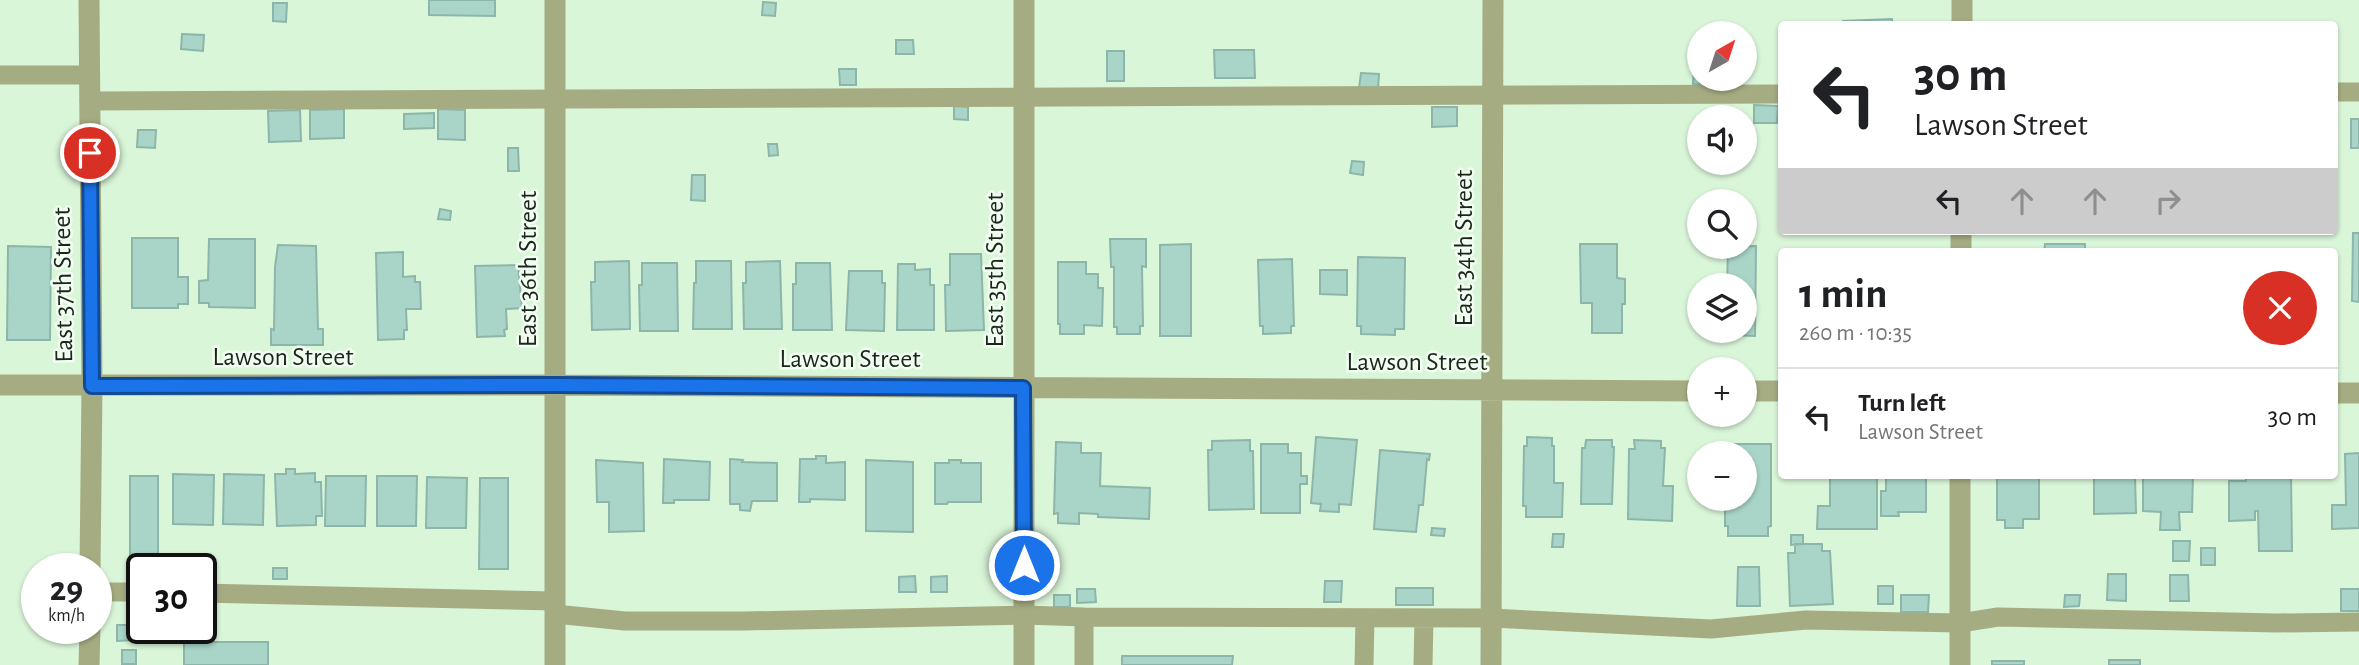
<!DOCTYPE html>
<html lang="en">
<head>
<meta charset="utf-8">
<style>
  :root { --surface:#fff; --page:#f2f2f2; --text:#202124; --muted:#757577; --line:#e0e0e0 }
  body { margin:0; font-family:"Alegreya Sans",sans-serif; background:var(--page); color:var(--text); height:100vh; display:flex; flex-direction:column; font-size:26px; white-space:nowrap }
  * { box-sizing:border-box; margin:0 }
  p { font-size:23px; color:var(--muted) }
  .icon { flex:none; width:38px; height:38px; fill:none; stroke:currentColor; stroke-width:2; stroke-linecap:round; stroke-linejoin:round }
  .map { position:relative; flex:1; overflow:hidden }
  .details { position:absolute; left:1778px; top:248px; width:560px; height:231px; display:flex; flex-direction:column; background:var(--surface); border-radius:7px; box-shadow:0 2px 5px #0004 }
  .details>* { flex:none }
  .banner { position:absolute; left:1778px; top:21px; width:560px; height:214px; border-radius:7px; box-shadow:0 2px 5px #0004; background:#fff; color:var(--text); overflow:hidden }
  .needle { width:46px; rotate:39deg }
  .buttons { position:absolute; left:1687px; top:21px; display:grid; gap:14px }
  .buttons a { display:grid; place-items:center; width:70px; height:70px; border-radius:50%; background:var(--surface); box-shadow:0 2px 5px #0004; font-size:35px }
  .speed { position:absolute; left:21px; top:553px; display:flex; gap:14px; font-size:35px; font-weight:700; text-align:center }
  .speed>* { display:grid; place-content:center; width:91px; height:91px; border-radius:50%; background:var(--surface); box-shadow:0 2px 5px #0004; line-height:1 }
  .speed small { font-size:18px; font-weight:400 }
  .speed .limit { border:4px solid #111; border-radius:10px; background:#fff; color:#111 }
  .pin { position:absolute; display:grid; place-items:center; width:60px; height:60px; color:#fff; margin:-30px; border:4px solid #fff; border-radius:50%; box-shadow:0 2px 7px #0007 }
  .me { position:absolute; width:77px; margin:-38px; rotate:0deg; stroke-linejoin:round; filter:drop-shadow(0 0 5px #0008) }
  .turn { display:flex; align-items:center; gap:24px; height:147px; padding:0 21px; font-size:32px }
  .turn .icon { width:91px; height:91px; stroke-width:2.5 }
  .turn b { display:block; font-size:49px; line-height:60px }
  .lanes { display:flex; align-items:center; height:66px; padding:0 21px; background:#0003; justify-content:center; gap:35px; direction:ltr }
  .lanes .off { opacity:.35 }
  .round { display:grid; place-items:center; flex:none; width:74px; height:74px; border-radius:37px; background:var(--page) }
  .summary { display:flex; align-items:center; justify-content:space-between; height:119px; padding:0 21px }
  h1 { font-size:42px; font-weight:600; line-height:52px }
  ul { padding:0; list-style:none }
  li { display:flex; align-items:center; gap:21px; height:98px; padding:0 21px; border-top:2px solid var(--line) }
  li div { flex:1 }
  li b { display:block; font-size:26px }
  li em { font-style:normal }
  .map>svg:first-child { display:block }
  .building { fill:#a9d5c8; stroke:#8bb6a9; stroke-width:2 }
  .lines { fill:none; stroke-linecap:round; stroke-linejoin:round }
  .lane { stroke:#a6ac82; stroke-width:19 }
  .street { stroke:#a6ac82; stroke-width:21 }
  .route-casing { stroke:#114b97; stroke-width:18 }
  .route { stroke:#1a73e8; stroke-width:12 }
  .labels { text-anchor:middle; dominant-baseline:central; stroke-width:5; stroke-linejoin:round; paint-order:stroke }
  .street-label { font-size:26px; fill:#1b261b; stroke:#f3fef2 }
</style>
</head>
<body>
<div class="map">
<svg width="2359" height="665" viewBox="0 0 2359 665">
  <rect width="100%" height="100%" fill="#daf6d9"/>
  <path class="building" d="M429,0H495V16L429,15Z
    M763,2L776,3L775,16L762,15Z
    M273,3H287L286,22L273,21Z
    M1892,19V24H1843V21Z
    M182,34L204,35L203,51L181,49Z
    M896,40H913L914,54H896Z
    M1214,50H1254L1255,78H1215Z
    M1107,51H1124V81H1107Z
    M1694,67L1699,68V79H1719V85L1693,84Z
    M839,69H856V85H840Z
    M1361,73L1379,74L1378,89L1359,88Z
    M1754,105L1778,106L1777,123H1754Z
    M954,106L968,107V120L954,119Z
    M1432,107H1457V126L1432,127Z
    M344,109V138L310,139V110Z
    M438,109L465,110V140L438,139Z
    M300,110L301,141L269,142L268,111Z
    M434,113V128L404,129V114Z
    M2351,119H2359V148H2351Z
    M138,130H156L155,148L137,147Z
    M768,144H777L778,155L769,156Z
    M508,148H518L519,171H508Z
    M1352,161L1364,162L1363,175L1350,173Z
    M692,175H705V201L691,200Z
    M440,209L451,211L450,220L438,219Z
    M2353,233H2359V302L2352,301Z
    M132,238H178V277H188V304H178V308H132Z
    M209,239H255V308L209,307V303H199V281L208,280Z
    M1110,239H1146V267L1142,266L1143,326H1140V334H1117V327H1114V267H1111Z
    M1191,244V336H1160V245Z
    M1580,244H1617V278L1625,279V304H1622V333H1592V303H1581Z
    M2045,244H2085V252H2044Z
    M278,245L316,246L318,329H323V345H271V329L274,330L275,267Z
    M8,246L51,247L50,340H7Z
    M1756,246L1755,336L1726,335V331H1745V285H1727L1728,247Z
    M403,252V277L415,276V282H420L421,309H406L407,330H404V339L378,340L376,253Z
    M950,254H981L984,330L946,331L945,285H950Z
    M1358,257L1405,258L1404,329H1395V335L1361,334V326H1357Z
    M1292,259L1294,326H1291V333L1263,334V326H1260L1258,260Z
    M629,261L630,329L592,330L591,282H595V262Z
    M696,261H731L732,329H693L694,283H696Z
    M780,261L782,329H744L743,283H746V262Z
    M1058,262H1086V274H1098V288H1103L1102,326L1084,325V334H1060V324H1058Z
    M642,263H677L678,331H640L639,285H642Z
    M796,263H830L832,330H793V284H796Z
    M898,264H915V270L930,269V285H934V330H897Z
    M518,265L522,308L506,309L507,329L504,330L505,336L477,337L475,266Z
    M1320,270H1347V295L1320,294Z
    M849,271H882V283H885L884,331L846,330Z
    M1316,437L1357,440L1351,505L1339,504V512L1320,511L1321,504L1311,503Z
    M1527,437L1552,438V446H1554V483H1563L1562,517H1526V506H1523L1524,446H1527Z
    M1250,440V451H1253L1254,509L1209,510L1208,450H1212V441Z
    M1586,440H1612V447H1614L1612,504H1581L1582,448H1585Z
    M1634,440L1661,441V448H1665L1663,486H1673L1672,521L1628,519L1629,449H1635Z
    M1056,442L1081,443V453H1101L1100,486L1150,488L1149,519L1098,517V514L1079,513V524L1058,523V513L1054,514Z
    M1261,444H1288V453H1301V476H1307V484H1300V513H1261Z
    M1725,444H1771V526L1768,527V536H1728V526H1725V499H1745V453H1725Z
    M1380,450L1430,454L1429,460L1427,459L1423,505H1419L1416,532L1374,529Z
    M2359,453V528L2332,529V505H2346L2345,454Z
    M816,456H826V463L845,462V500L810,499V502H799L800,459H816Z
    M664,459L710,462L709,500H674V503H663Z
    M730,459L743,460L742,462L777,463V501H752L750,511L740,510V504H730Z
    M596,460L643,463L644,531L609,532V502H597Z
    M866,460L913,462V532L866,531Z
    M949,460H961V463H981V502H948L947,504H935V463H949Z
    M286,469H295V474L315,473V482H321L322,516H316V525L277,526L275,474H286Z
    M173,474L214,475L213,525L173,524Z
    M224,474L264,475L263,525L223,524Z
    M130,476H158V568H130Z
    M326,476H366L365,526H325Z
    M377,476H417L416,526H377Z
    M1830,476H1877V529H1817L1818,506H1830Z
    M1886,476H1926V512H1898L1899,516H1881V491H1886Z
    M1997,476H2039V519H2023V528H2005V520H1997Z
    M2094,476H2135L2136,513L2094,514Z
    M2143,476H2193L2192,512H2179L2180,530H2160L2161,512L2143,511Z
    M2246,476H2291L2292,551H2259L2258,511H2255V520L2229,521V481H2246Z
    M427,477L467,478L466,528H426Z
    M480,478H508V569H479Z
    M1432,528L1445,529L1444,536L1431,535Z
    M1553,534H1564L1563,547H1552Z
    M1791,535H1803V544L1791,545Z
    M2173,541H2190L2189,561H2173Z
    M1795,544H1822V551H1830L1833,604L1790,606L1788,553H1795Z
    M2201,548H2215V565H2201Z
    M1738,567H1759L1760,606H1737Z
    M273,568H287V579H273Z
    M2108,574H2126V601L2107,600Z
    M2170,575H2188L2189,601H2170Z
    M915,576L916,592H899V577Z
    M947,576V592H931V577Z
    M1325,581H1342L1341,602H1324Z
    M1878,586H1893V604H1878Z
    M1396,588H1433V605H1396Z
    M1077,589H1095L1096,602L1077,603Z
    M2341,589H2359V611H2341Z
    M1054,595H1070V607H1054Z
    M1901,595H1929L1928,612H1901Z
    M2065,595H2080L2079,606L2064,607Z
    M117,625H133L134,640L117,641Z
    M184,642H268V665H184Z
    M122,650H136V664H122Z
    M1122,656H1233L1232,665H1122Z
    M2109,660H2140V665H2109Z
    M1992,661H2024V665H1992Z"/>
  <g class="lines">
    <path class="lane" d="M0,75H89
      M2334,92H2359
      M89,101L1782,94
      M96,592H142
      M201,593L555,601
      M555,614L625,621H745L1024,615L1084,617V665
      M1084,617L1491,618L1711,629L1806,620L1960,623L1998,617L2277,623L2359,622
      M1364,665L1365,618
      M1423,665L1424,618"/>
    <path class="street" d="M89,0L92,386L90,569
      M1962,24V0
      M1961,252V231
      M0,385H556L1699,391
      M1745,391H1782
      M2334,393H2359
      M89,665L90,628
      M555,665V0
      M1024,665V0
      M1491,665L1493,0
      M1960,665V476"/>
  </g>
  <g class="lines">
    <g class="route-casing">
      <path id="route" d="M90,153L92,386L556,385L1023,388L1024,565"/>
    </g>
    <use href="#route" class="route"/>
  </g>
  <g class="labels">
    <g class="street-label">
      <text transform="translate(1464 248) rotate(-90)">East 34th Street</text>
      <text transform="translate(528 269) rotate(-90)">East 36th Street</text>
      <text transform="translate(995 270) rotate(-90)">East 35th Street</text>
      <text transform="translate(63 285) rotate(-91)">East 37th Street</text>
      <text x="283" y="357">Lawson Street</text>
      <text x="850" y="359">Lawson Street</text>
      <text x="1417" y="362">Lawson Street</text>
    </g>
  </g>
</svg>
<div class="buttons">
<a><svg class="needle" viewBox="-14 -14 28 28"><path d="M0-13l5 13h-10z" fill="#e53935"/><path d="M0 13l5-13h-10z" fill="#757577"/></svg></a>
<a><svg class="icon" aria-label="sound" viewBox="0 0 24 24"><path d="M4 9h4l5-4v14l-5-4H4zM17 9q2 3 0 6"/></svg></a>
<a><svg class="icon" aria-label="search" viewBox="0 0 24 24"><circle cx="10" cy="10" r="6"/><path d="M15 15l6 6"/></svg></a>
<a><svg class="icon" aria-label="layers" viewBox="0 0 24 24"><path d="M12 4l9 5-9 5-9-5zM3 14l9 5 9-5"/></svg></a>
<a>+</a>
<a>−</a>
</div>
<div class="speed"><div>29<small>km/h</small></div><div class="limit">30</div></div>
<div class="pin" style="left:90px;top:153px;background:#d93025"><svg class="icon" aria-label="arrive" viewBox="0 0 24 24"><path d="M6 21V4h12l-3 4 3 4H6"/></svg></div>
<svg class="me" style="left:1024px;top:565px" viewBox="-20 -20 40 40"><circle r="17" fill="#1a73e8" stroke="#fff" stroke-width="3"/><path d="M0-11L8 9 0 5-8 9z" fill="#fff"/></svg>
<div class="banner">
<div class="turn"><svg class="icon" aria-label="left" viewBox="0 0 24 24"><path d="M17 20v-9H6M10 6l-5 5 5 5"/></svg><div><b>30 m</b>Lawson Street</div></div>
<div class="lanes"><svg class="icon" aria-label="left" viewBox="0 0 24 24"><path d="M17 20v-9H6M10 6l-5 5 5 5"/></svg><svg class="icon off" aria-label="ahead" viewBox="0 0 24 24"><path d="M12 20V5M6 11l6-6 6 6"/></svg><svg class="icon off" aria-label="ahead" viewBox="0 0 24 24"><path d="M12 20V5M6 11l6-6 6 6"/></svg><svg class="icon off" aria-label="right" viewBox="0 0 24 24"><path d="M7 20v-9h11M14 6l5 5-5 5"/></svg></div>
</div>
<section class="details">
<div class="summary"><div><h1>1 min</h1><p>260 m · 10:35</p></div><a class="round" style="background:#d93025;color:#fff"><svg class="icon" aria-label="close" viewBox="0 0 24 24"><path d="M6 6l12 12M18 6L6 18"/></svg></a></div>
<ul>
<li><svg class="icon" aria-label="left" viewBox="0 0 24 24"><path d="M17 20v-9H6M10 6l-5 5 5 5"/></svg><div><b>Turn left</b><p>Lawson Street</p></div><em>30 m</em></li>
</ul>
</section>
</div>
</body>
</html>
